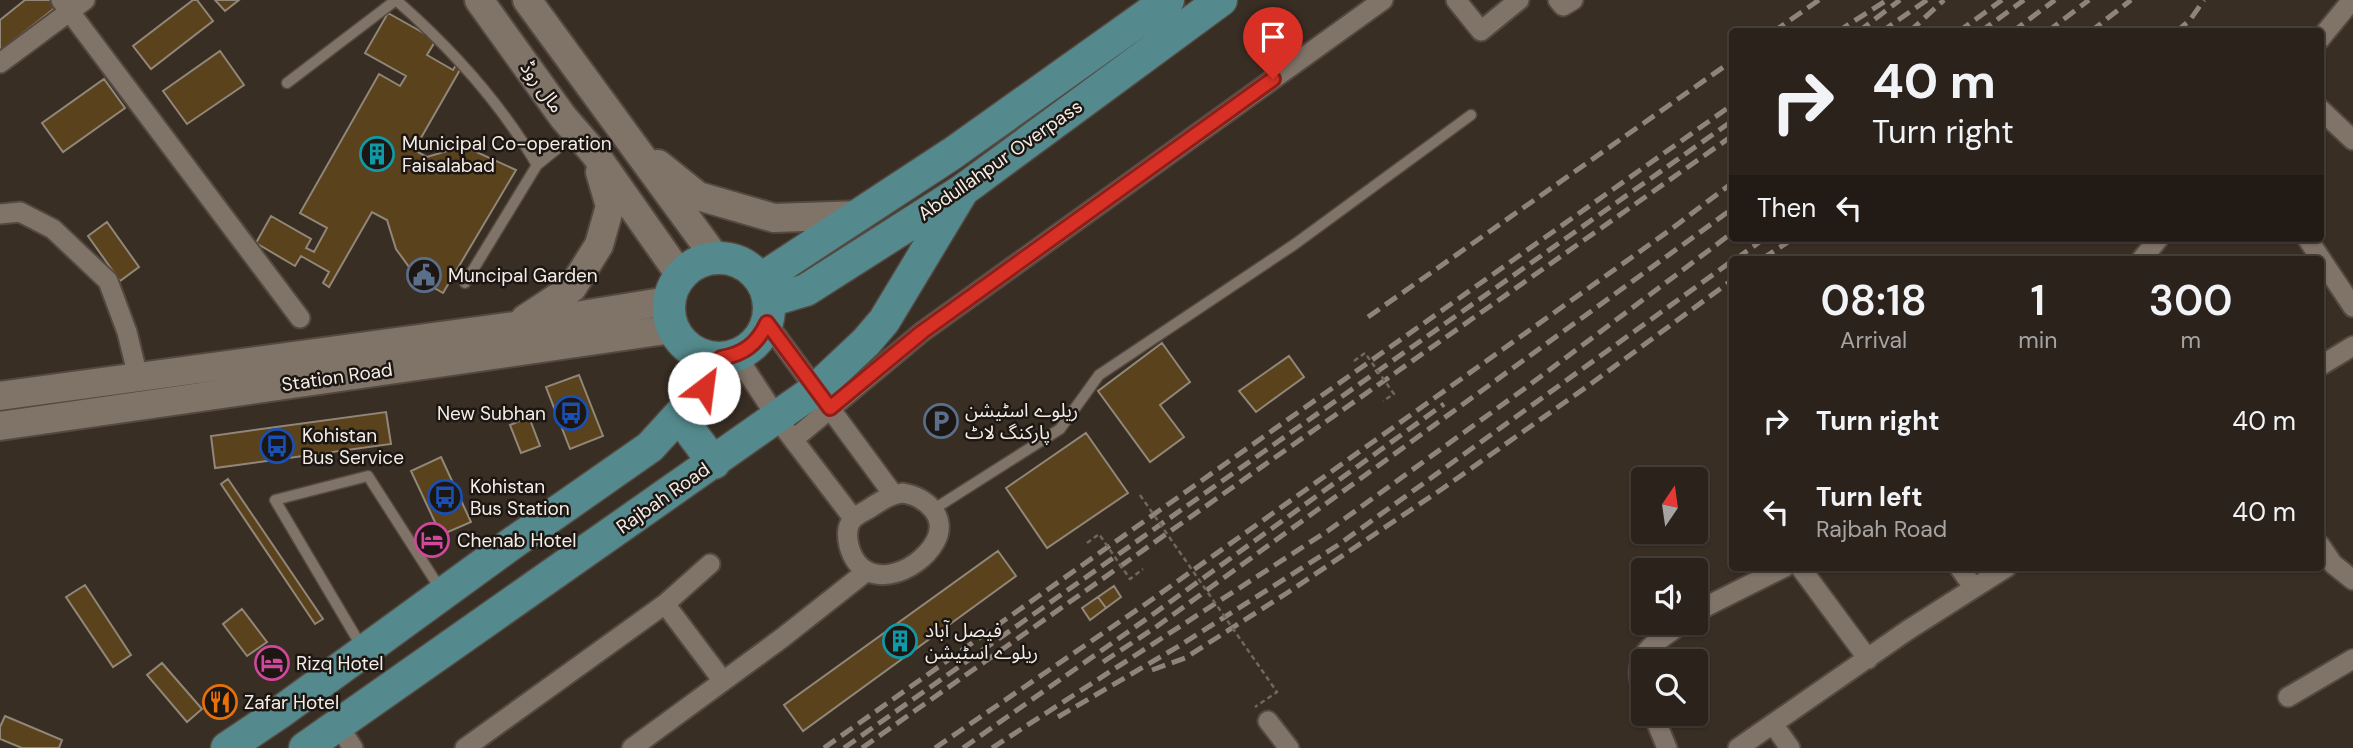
<!DOCTYPE html>
<html lang="en">
<head>
<meta charset="utf-8">
<style>
  :root { --surface:#2b221b; --page:#332a24; --text:#f1f3f6; --muted:#a6a4a3; --line:#473f3a }
  body { margin:0; font-family:"DM Sans","Noto Sans Arabic",sans-serif; background:var(--page); color:var(--text); height:100vh; display:flex; flex-direction:column; font-size:26px; white-space:nowrap }
  * { box-sizing:border-box; margin:0 }
  p { font-size:23px; color:var(--muted) }
  .icon { flex:none; width:38px; height:38px; fill:none; stroke:currentColor; stroke-width:2; stroke-linecap:round; stroke-linejoin:round }
  .map { position:relative; flex:1; overflow:hidden }
  .panel { position:absolute; left:1729px; top:256px; width:595px; height:315px; display:flex; flex-direction:column; background:var(--surface); border-radius:7px; box-shadow:0 2px 5px #0004,0 0 0 2px var(--line) }
  .panel>* { flex:none }
  .banner { position:absolute; left:1729px; top:28px; width:595px; height:214px; border-radius:7px; box-shadow:0 2px 5px #0004,0 0 0 2px var(--line); background:#2b221b; color:var(--text); overflow:hidden }
  .needle { width:46px; rotate:13deg }
  .controls { position:absolute; left:1631px; top:467px; display:grid; gap:14px }
  .controls a { display:grid; place-items:center; width:77px; height:77px; border-radius:7px; background:var(--surface); box-shadow:0 2px 5px #0004,0 0 0 2px var(--line); font-size:35px }
  .pin { position:absolute; display:grid; place-items:center; width:60px; height:60px; color:#fff; margin:-72px -30px; border-radius:50% 50% 50% 0; rotate:-45deg; box-shadow:0 0 7px #0007 }
  .pin .icon { rotate:45deg }
  .me { position:absolute; width:77px; margin:-38px; rotate:30deg; stroke-linejoin:round; filter:drop-shadow(0 0 5px #0008) }
  .turn { display:flex; align-items:center; gap:24px; height:147px; padding:0 28px; font-size:32px }
  .turn .icon { width:91px; height:91px; stroke-width:2.5 }
  .turn b { display:block; font-size:49px; line-height:60px }
  .then { display:flex; align-items:center; height:66px; padding:0 28px; background:#0003; gap:14px; font-size:26px }
  .eta { display:flex; justify-content:space-evenly; align-items:center; height:119px; text-align:center }
  .eta b { font-size:42px; font-weight:600; line-height:49px }
  ul { padding:0; list-style:none }
  li { display:flex; align-items:center; gap:21px; height:91px; padding:0 28px }
  li div { flex:1 }
  li b { display:block; font-size:26px }
  li em { font-style:normal }
  .map>svg:first-child { display:block }
  .building { fill:#5a421d; stroke:#918779; stroke-width:2 }
  .lines { fill:none; stroke-linecap:round; stroke-linejoin:round }
  .service-casing { stroke:#534941; stroke-width:13 }
  .minor-casing { stroke:#534941; stroke-width:23 }
  .secondary-casing { stroke:#534941; stroke-width:32 }
  .primary-casing { stroke:#534941; stroke-width:35 }
  .service { stroke:#807368; stroke-width:10 }
  .minor { stroke:#807368; stroke-width:19 }
  .secondary { stroke:#807368; stroke-width:28 }
  .primary { stroke:#548a8d; stroke-width:32 }
  .rail { stroke:#8e847c; stroke-width:5; stroke-dasharray:14 7; stroke-linecap:butt }
  .path-bridge { stroke:#71675e; stroke-width:2.5; stroke-dasharray:5 3.5; stroke-linecap:butt }
  .route-casing { stroke:#8d1f18; stroke-width:18 }
  .route { stroke:#d93025; stroke-width:12 }
  .labels { text-anchor:middle; dominant-baseline:central; stroke-width:5; stroke-linejoin:round; paint-order:stroke }
  .street-label { font-size:19px; fill:#f4ece6; stroke:#1d1713 }
  .poi-label { font-size:19px; fill:#f4ece6; stroke:#1d1713; text-anchor:start }
</style>
</head>
<body>
<div class="map">
<svg width="2353" height="748" viewBox="0 0 2353 748">
  <rect width="100%" height="100%" fill="#392e24"/>
  <path class="building" d="M25,0H51L56,7L0,51V20Z
    M193,0H197L213,21L151,69L133,46Z
    M215,0H239L225,11Z
    M388,13L436,40L427,55L453,70L456,65L461,68L414,150L427,157L447,151L470,149L516,170L443,293L417,278L396,249L387,220L372,212L329,287L323,283L329,272L301,256L295,266L256,243L271,216L311,239L306,248L314,252L327,228L300,213L379,74L400,86L406,76L365,53Z
    M220,51L244,85L187,124L163,91Z
    M104,79L125,108L63,152L42,123Z
    M107,222L139,267L120,281L88,236Z
    M1162,343L1190,382L1160,405L1184,437L1150,462L1098,391Z
    M1289,356L1304,377L1256,412L1239,391Z
    M579,375L603,436L570,449L546,387Z
    M386,412L391,444L215,468L211,436Z
    M529,417L540,446L521,453L510,425Z
    M1086,433L1128,493L1047,548L1006,488Z
    M441,457L471,522L441,535L411,471Z
    M228,479L323,619L315,624L221,484Z
    M998,551L1016,576L803,731L784,705Z
    M85,585L131,655L113,667L66,597Z
    M1114,586L1121,597L1106,608L1098,597Z
    M1098,597L1106,608L1090,620L1082,608Z
    M242,609L267,642L247,656L223,624Z
    M162,663L202,709L187,722L147,675Z
    M5,716L62,740L59,748H22L0,739V727Z"/>
  <g class="lines">
    <g class="service-casing">
      <path id="service" d="M396,0C451,48 500,102 537,165L574,135
        M287,83L396,0
        M465,283L537,165
        M934,509L1060,429L1099,375L1295,244L1471,115
        M363,649L275,500L368,476L441,590"/>
    </g>
    <g class="minor-casing">
      <path id="minor" d="M61,0L300,318
        M1456,0L1481,31L1519,0
        M1558,0L1563,6L1573,0
        M2320,39L2352,0
        M0,63L85,0
        M2320,109L2353,140
        M0,214L20,212L53,229L108,281L127,332L138,377
        M2307,238L2353,307
        M2142,259L2159,238
        M767,323L893,494
        M736,355L782,425L853,518
        M2320,366L2353,346
        M794,439L922,332L1383,0
        M903,493C926,497 949,517 935,542C917,574 862,594 849,546C847,537 846,528 852,520C856,515 864,512 870,508C881,501 890,494 903,493Z
        M2320,545L2333,564L2353,580
        M1800,567L1868,659
        M1959,567L1974,588
        M665,604L710,564
        M1696,614L1707,606L1785,567
        M1643,691C1628,654 1658,641 1683,623
        M2288,697L2353,659
        M1653,714L1667,748
        M1268,721L1289,748
        M1773,724L1790,748
        M338,725L353,748
        M465,748L665,604L723,681
        M632,748L782,638L867,571
        M1738,748L1908,630L2007,567"/>
    </g>
    <g class="secondary-casing">
      <path id="secondary" d="M479,0L563,117L595,154L680,275
        M527,0L715,257
        M658,164L698,196L774,218L861,215
        M525,319L572,288L599,245L610,206L600,172
        M0,396L514,326L668,301
        M0,426L673,329"/>
    </g>
    <g class="primary-casing">
      <path id="primary" d="M669 308a50 50 0 1 1 100 0a50 50 0 1 1-100 0Z
        M761,279L953,153L1168,0
        M769,301L806,290L963,190L1221,0
        M679,416L714,463
        M227,748L279,713L514,542L650,447L704,388L721,358
        M305,748L815,390L866,342L884,321L963,190"/>
    </g>
    <use href="#service" class="service"/>
    <use href="#minor" class="minor"/>
    <use href="#secondary" class="secondary"/>
    <use href="#primary" class="primary"/>
    <path class="rail" d="M1773,32L1819,0
      M1837,32L1887,0
      M1858,32L1900,0
      M1881,32L1927,0
      M1909,32L1944,0
      M1958,32L2002,0
      M1980,32L2024,0
      M2012,32L2055,0
      M2047,32L2089,0
      M2090,32L2131,0
      M2176,32L2190,20L2204,0
      M1736,259L1765,238
      M1762,259L1794,238
      M1368,317L1732,61
      M1103,662L1156,627L1732,209
      M1152,670L1185,658L1287,593L1442,489L1592,383L1732,280
      M1058,717L1179,646L1338,545L1732,261
      M824,748L1732,105
      M844,748L1732,121
      M862,748L1732,136
      M935,748L1147,603L1670,230L1732,183
      M963,748L1152,615L1444,404
      M992,748L1329,530L1524,389L1732,233"/>
    <path class="path-bridge" d="M1354,361L1365,353L1394,394L1383,401
      M1140,495L1277,692L1255,707
      M1087,543L1099,534L1130,579L1143,569"/>
  </g>
  <g class="lines">
    <g class="route-casing">
      <path id="route" d="M704,388L721,358C744,354 757,344 767,323L830,408L922,332L1273,79"/>
    </g>
    <use href="#route" class="route"/>
  </g>
  <defs>
    <g id="building-ring" transform="scale(1.75)"><circle r="9.5" fill="#1d1713" stroke="#0f9aa8" stroke-width="1.5"/><path d="M-4-6H4V6H1V3H-1V6H-4ZM-2.5-4.3h1.7v1.8h-1.7ZM.8-4.3h1.7v1.8H.8ZM-2.5-1h1.7V.8h-1.7ZM.8-1h1.7V.8H.8Z" fill="#0f9aa8"/></g>
    <g id="civic-ring" transform="scale(1.75)"><circle r="9.5" fill="#1d1713" stroke="#5c6f8a" stroke-width="1.5"/><path d="M-.6-6.5H3V-4.5H.6V-3L4-1V1h2V6H-6V1h2V-1L-.6-3ZM-1.2 2.5V6h2.4V2.5Z" fill="#5c6f8a"/></g>
    <g id="bus-ring" transform="scale(1.75)"><circle r="9.5" fill="#1d1713" stroke="#1a4fb4" stroke-width="1.5"/><path d="M-5-6H5V4H4V6H2V4H-2V6H-4V4H-5ZM-3.5-4V0h7V-4ZM-3.5 1.2v1.5H-2V1.2ZM2 1.2v1.5H3.5V1.2Z" fill="#1a4fb4"/></g>
    <g id="parking-ring" transform="scale(1.75)"><circle r="9.5" fill="#1d1713" stroke="#5c6f8a" stroke-width="1.5"/><path d="M-3.5-5.5H1a3.5 3.5 0 0 1 0 7H-1V5.5H-3.5ZM-1-3.4V-.6H.8a1.4 1.4 0 0 0 0-2.8Z" fill="#5c6f8a"/></g>
    <g id="hotel-ring" transform="scale(1.75)"><circle r="9.5" fill="#1d1713" stroke="#d1479c" stroke-width="1.5"/><path d="M-6-4.5h1.5V1H6V5H4.5V3h-9V5H-6ZM-4 0a1.8 1.8 0 1 1 3.6 0ZM.5 0V-2.5h3Q6-2.5 6 0Z" fill="#d1479c"/></g>
    <g id="restaurant-ring" transform="scale(1.75)"><circle r="9.5" fill="#1d1713" stroke="#e8710a" stroke-width="1.5"/><path d="M-5-6h1v4h1v-4h1v4h1v-4h1v5L-1.5 .5V6h-2V.5L-5-1ZM5-6V6H3V1.5H1.5Q1.5-4 5-6Z" fill="#e8710a"/></g>
  </defs>
  <g fill-rule="evenodd">
    <use href="#building-ring" x="377" y="154"/>
    <use href="#civic-ring" x="424" y="275"/>
    <use href="#bus-ring" x="571" y="413"/>
    <use href="#parking-ring" x="941" y="421"/>
    <use href="#bus-ring" x="277" y="446"/>
    <use href="#bus-ring" x="445" y="497"/>
    <use href="#hotel-ring" x="432" y="540"/>
    <use href="#building-ring" x="900" y="641"/>
    <use href="#hotel-ring" x="272" y="663"/>
    <use href="#restaurant-ring" x="220" y="702"/>
  </g>
  <g class="labels">
    <g class="street-label">
      <text transform="translate(542 87) rotate(54)">مال روڈ</text>
      <text transform="translate(1000 160) rotate(-35)">Abdullahpur Overpass</text>
      <text transform="translate(337 377) rotate(-8)">Station Road</text>
      <text transform="translate(663 498) rotate(-35)">Rajbah Road</text>
    </g>
    <g class="poi-label">
      <text x="402" y="143">Municipal Co-operation<tspan x="402" dy="22">Faisalabad</tspan></text>
      <text x="448" y="275">Muncipal Garden</text>
      <text x="965" y="410">ریلوے اسٹیشن<tspan x="965" dy="22">پارکنگ لاٹ</tspan></text>
      <text x="546" y="413" text-anchor="end">New Subhan</text>
      <text x="302" y="435">Kohistan<tspan x="302" dy="22">Bus Service</tspan></text>
      <text x="470" y="486">Kohistan<tspan x="470" dy="22">Bus Station</tspan></text>
      <text x="457" y="540">Chenab Hotel</text>
      <text x="925" y="630">فیصل آباد<tspan x="925" dy="22">ریلوے اسٹیشن</tspan></text>
      <text x="296" y="663">Rizq Hotel</text>
      <text x="244" y="702">Zafar Hotel</text>
    </g>
  </g>
</svg>
<div class="controls">
<a><svg class="needle" viewBox="-14 -14 28 28"><path d="M0-13l5 13h-10z" fill="#e53935"/><path d="M0 13l5-13h-10z" fill="#a6a4a3"/></svg></a>
<a><svg class="icon" aria-label="sound" viewBox="0 0 24 24"><path d="M4 9h4l5-4v14l-5-4H4zM17 9q2 3 0 6"/></svg></a>
<a><svg class="icon" aria-label="search" viewBox="0 0 24 24"><circle cx="10" cy="10" r="6"/><path d="M15 15l6 6"/></svg></a>
</div>
<div class="pin" style="left:1273px;top:79px;background:#d93025"><svg class="icon" aria-label="arrive" viewBox="0 0 24 24"><path d="M6 21V4h12l-3 4 3 4H6"/></svg></div>
<svg class="me" style="left:704px;top:388px" viewBox="-20 -20 40 40"><circle r="19" fill="#fff"/><path d="M0-13L10 11 0 6-10 11z" fill="#d93025"/></svg>
<div class="banner">
<div class="turn"><svg class="icon" aria-label="right" viewBox="0 0 24 24"><path d="M7 20v-9h11M14 6l5 5-5 5"/></svg><div><b>40 m</b>Turn right</div></div>
<div class="then">Then<svg class="icon" aria-label="left" viewBox="0 0 24 24"><path d="M17 20v-9H6M10 6l-5 5 5 5"/></svg></div>
</div>
<section class="panel">
<div class="eta">
<div><b>08:18</b><p>Arrival</p></div>
<div><b>1</b><p>min</p></div>
<div><b>300</b><p>m</p></div>
</div>
<ul>
<li><svg class="icon" aria-label="right" viewBox="0 0 24 24"><path d="M7 20v-9h11M14 6l5 5-5 5"/></svg><div><b>Turn right</b></div><em>40 m</em></li>
<li><svg class="icon" aria-label="left" viewBox="0 0 24 24"><path d="M17 20v-9H6M10 6l-5 5 5 5"/></svg><div><b>Turn left</b><p>Rajbah Road</p></div><em>40 m</em></li>
</ul>
</section>
</div>
</body>
</html>
